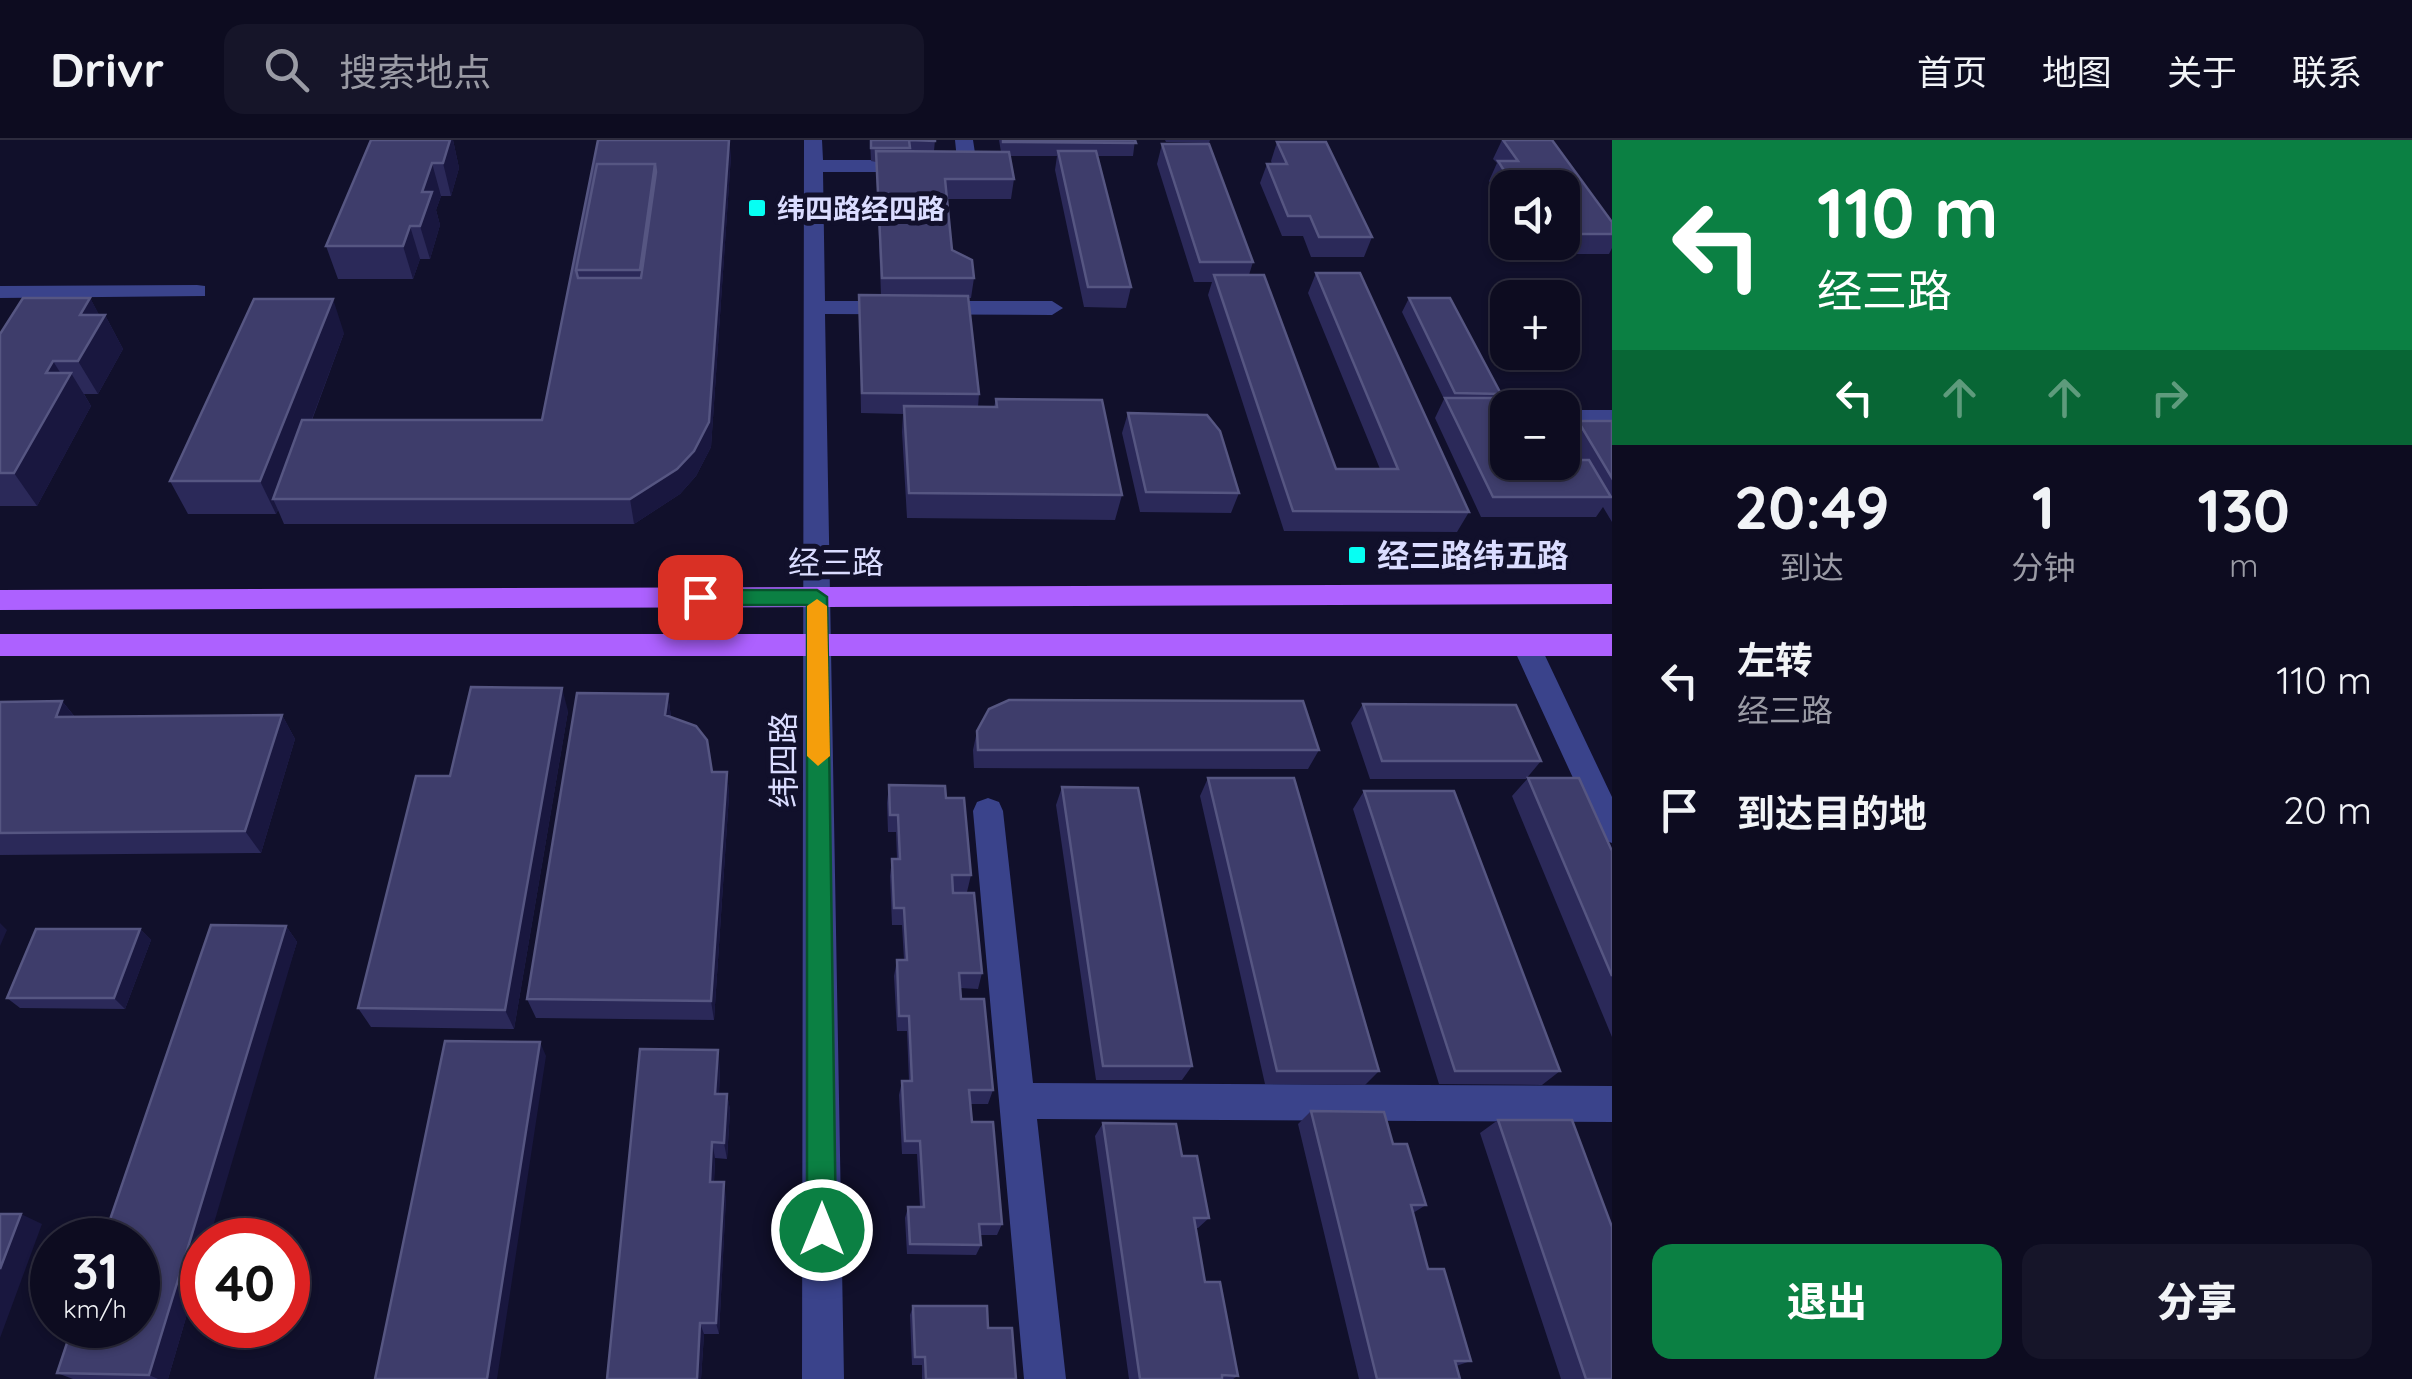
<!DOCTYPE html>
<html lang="zh">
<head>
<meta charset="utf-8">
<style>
  :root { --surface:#0d0c20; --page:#161529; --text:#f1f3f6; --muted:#9a9ba5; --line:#2d2c3e; --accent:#0b8043 }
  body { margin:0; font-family:Quicksand,"Noto Sans SC",sans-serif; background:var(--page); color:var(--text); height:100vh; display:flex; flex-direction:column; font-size:38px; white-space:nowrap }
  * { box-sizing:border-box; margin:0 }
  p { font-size:32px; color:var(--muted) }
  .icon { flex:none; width:55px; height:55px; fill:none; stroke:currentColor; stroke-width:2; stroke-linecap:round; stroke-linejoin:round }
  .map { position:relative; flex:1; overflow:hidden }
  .details { display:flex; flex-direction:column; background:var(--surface); width:800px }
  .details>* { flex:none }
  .top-card { background:#0b8043; color:#fff; overflow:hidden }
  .fabs { position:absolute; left:1490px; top:30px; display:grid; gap:20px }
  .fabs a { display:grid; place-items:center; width:90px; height:90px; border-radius:20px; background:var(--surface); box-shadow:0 2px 8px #0004,0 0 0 2px var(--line); font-size:50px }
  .speed { position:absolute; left:30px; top:1078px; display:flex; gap:20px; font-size:50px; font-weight:700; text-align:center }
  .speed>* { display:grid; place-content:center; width:130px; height:130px; border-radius:50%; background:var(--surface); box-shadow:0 2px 8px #0004,0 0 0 2px var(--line); line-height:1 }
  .speed small { font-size:25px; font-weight:400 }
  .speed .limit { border:15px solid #d22; background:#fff; color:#111 }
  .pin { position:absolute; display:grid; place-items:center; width:85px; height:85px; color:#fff; margin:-42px; border-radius:20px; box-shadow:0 5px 15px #0006 }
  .me { position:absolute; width:110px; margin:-55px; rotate:0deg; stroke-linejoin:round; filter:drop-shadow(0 0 8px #0008) }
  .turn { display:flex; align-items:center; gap:35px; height:210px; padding:0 40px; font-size:45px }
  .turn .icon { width:130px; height:130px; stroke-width:2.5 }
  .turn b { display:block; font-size:70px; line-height:85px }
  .lanes { display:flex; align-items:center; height:95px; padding:0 40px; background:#0003; justify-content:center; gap:50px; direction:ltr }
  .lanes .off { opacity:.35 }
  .eta { display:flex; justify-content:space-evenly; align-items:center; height:170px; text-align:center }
  .eta b { font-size:60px; font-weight:800; line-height:70px }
  .action { display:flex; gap:20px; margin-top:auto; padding:20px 40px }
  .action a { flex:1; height:115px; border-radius:20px; background:var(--accent); color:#fff; font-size:40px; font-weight:800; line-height:115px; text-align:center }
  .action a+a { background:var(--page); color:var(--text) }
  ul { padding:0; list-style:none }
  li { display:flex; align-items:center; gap:30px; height:130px; padding:0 40px }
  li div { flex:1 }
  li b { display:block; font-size:38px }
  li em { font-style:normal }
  header { display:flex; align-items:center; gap:60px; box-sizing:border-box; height:140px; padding:0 50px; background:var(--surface); border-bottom:2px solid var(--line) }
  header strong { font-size:48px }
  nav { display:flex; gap:55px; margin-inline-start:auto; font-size:35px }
  .search { width:700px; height:90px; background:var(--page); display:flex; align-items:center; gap:25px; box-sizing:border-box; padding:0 35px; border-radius:20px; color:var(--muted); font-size:38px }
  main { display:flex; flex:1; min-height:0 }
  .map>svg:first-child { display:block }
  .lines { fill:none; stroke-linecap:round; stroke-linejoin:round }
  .minor { fill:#3a438b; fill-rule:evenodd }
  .major { fill:#ad61ff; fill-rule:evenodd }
  .wall { fill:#2b2959 }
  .shaded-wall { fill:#19173f }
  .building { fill:#3e3d6b; stroke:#565682; stroke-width:2.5; fill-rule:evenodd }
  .route { fill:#0b8043; stroke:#07532c; stroke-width:2.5 }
  .slow { fill:#f59e0b }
  .poi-dot { fill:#06fff3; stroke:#11102b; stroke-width:4 }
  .labels { text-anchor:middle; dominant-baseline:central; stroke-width:10; stroke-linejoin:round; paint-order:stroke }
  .far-poi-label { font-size:28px; font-weight:bold; fill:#dadcff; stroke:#11102b; text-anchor:start }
  .poi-label { font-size:32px; font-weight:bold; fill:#dadcff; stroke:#11102b; text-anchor:start }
  .street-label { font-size:32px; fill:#dadcff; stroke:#11102b }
</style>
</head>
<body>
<header>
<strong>Drivr</strong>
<div class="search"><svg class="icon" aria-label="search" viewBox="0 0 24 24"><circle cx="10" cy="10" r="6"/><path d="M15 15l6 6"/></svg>搜索地点</div>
<nav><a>首页</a><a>地图</a><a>关于</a><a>联系</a></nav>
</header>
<main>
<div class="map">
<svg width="1612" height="1239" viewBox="0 0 1612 1239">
  <rect width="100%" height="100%" fill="#11102b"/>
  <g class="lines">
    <path class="minor" d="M804,0H822L823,20H957L955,0H973L977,26L967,32H823L825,161H1052L1063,168L1052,175L825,174L844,1239H802Z
      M197,145L205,146V156L0,158V146Z
      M1562,270H1612V286H1562Z
      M1526,494L1540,505L1612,657V703L1601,699L1512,505Z
      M988,658L999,662L1003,671L1033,943L1612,946V982L1037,979L1066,1239H1024L973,671L977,662Z"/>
    <path class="major" d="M1612,444V464L0,470V450Z
      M0,494H1612V516H0Z"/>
  </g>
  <path class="wall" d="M371,0H453L459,28L451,56H441L436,70L440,85L430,119H420L413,139H338L326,106Z
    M598,0L731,15L711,307L696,336L680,354L634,384H284L278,370L276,374H188L170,341L344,193L312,280H542Z
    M870,0H935L934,11L1001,12L999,0H1135L1133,16H1097L1131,147L1126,168L1084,167L1055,30L1057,16H1010L1014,39L1011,59H947L952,110L974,138L971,158H968L979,254L978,267H994L996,259L1122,355L1115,380L907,378L902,292L903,274L861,273L859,155H881L876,22L871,21Z
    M1165,0H1210L1209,3L1166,2Z
    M1502,0H1552L1612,82V108L1609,114H1557L1549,102H1562V48H1508V70L1489,41L1497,23L1493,19Z
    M1277,2L1372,97L1364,117H1311L1303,96H1282L1260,43L1267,24H1272L1271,21Z
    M1162,4L1253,122L1249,135L1336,329H1380L1308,153L1316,133L1469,372L1457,392L1284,391L1208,155L1212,142H1194L1157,24Z
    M90,158L99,175H105L123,209L98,254H84L91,266L37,366H0V194Z
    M1409,158L1501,254L1498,258L1508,322L1576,320L1565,301L1578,281H1612V382L1603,367L1596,377H1481L1435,278L1444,259L1402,172Z
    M1128,273L1239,353L1231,373L1140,372L1122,293Z
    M668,554L671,577L712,632H727L729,655L714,880L536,878L527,859Z
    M62,561L75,577L282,575L295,599L261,713L0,715V562Z
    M1363,564L1541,621L1526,639H1370L1351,583Z
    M568,571L514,889L371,887L358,868L450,636Z
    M977,591L1319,610L1308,629L974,628L973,610Z
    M1208,638L1379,931L1365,945L1265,944L1200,656Z
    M1528,638L1612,711V897L1512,656Z
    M889,645L946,658L971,735L967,752L982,833L978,849L960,848L961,859L993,950L988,964H970L972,982L1002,1084L997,1095H980L981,1105L976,1115L907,1114L905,1078L908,1067H920L917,1014H902L899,955L902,941H909L907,891H897L894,836L897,820H904L902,785H892L890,736L892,719H897L896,692H888L887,663Z
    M1062,647L1192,926L1182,940H1096L1056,665Z
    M1364,651L1560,931L1542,945L1439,944L1353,669Z
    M286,786L297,802L202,1100V1123L168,1239H73L57,1233Z
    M140,789L151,800L125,869L20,868L7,858Z
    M720,928L719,954H727L730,970L727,1019L715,1018L714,1042L726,1057L719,1194H704L701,1239H607Z
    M1311,971L1393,1004L1426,1065L1413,1073L1428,1129L1471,1221L1456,1226L1460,1239H1359L1298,984Z
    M1498,980L1612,1239H1561L1480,993Z
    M1103,983L1182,1016L1209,1078L1198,1088H1195L1205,1142L1238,1236L1233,1239H1129L1095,996Z
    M913,1166L988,1188L1016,1239H922V1225H912L910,1175Z"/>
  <path class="shaded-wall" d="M443,0H453L459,28L451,56L443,23Z
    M729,0L731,15L711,307L696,336L680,354L634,384L630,359Z
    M432,23L441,56L436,70L440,85L430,119L420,86L422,52Z
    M655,24L659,57L644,163L640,130Z
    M410,86L420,119L413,139L403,106Z
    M90,158L102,180L105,175L123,209L98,254L78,221L80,175Z
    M333,159L344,193L282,359H273L278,370L276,374L260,341Z
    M53,221L66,242L71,233L91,266L37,366L14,333L46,233Z
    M562,548L568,571L514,889L505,870Z
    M668,554L671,578L665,575Z
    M62,561L81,585L56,577Z
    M282,575L295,599L261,713L245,691Z
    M727,632L729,655L714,880L711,861Z
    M0,783L7,790L0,806Z
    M286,786L297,802L209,1100H202V1123L168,1239H158L149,1235Z
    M140,789L151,800L125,869L114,858Z
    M540,902L546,916L497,1239H487Z
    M718,910L720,928L718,970L715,954Z
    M727,954L730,970L727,1019L724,1003Z
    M712,1002L715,1018L713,1057L710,1042Z
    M724,1042L726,1057L719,1194L716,1183Z
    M21,1074L42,1084L0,1198V1129Z
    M700,1183L704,1194L701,1239H697Z"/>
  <path class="building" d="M371,0H450L443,23H432L422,52H432L420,86H410L403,106H326Z
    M598,0H729L709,282L694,311L677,329L630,359H273L302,280H542ZM597,24H655L656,32L641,138H578L576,130Z
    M871,0H935V1L909,0L910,8H871Z
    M1003,0H1135L1136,3L1003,2Z
    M1503,0H1552L1612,82V94H1568L1562,86V48H1515L1498,21H1518Z
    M1277,2H1326L1372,97H1319L1310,76H1288L1267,24H1287Z
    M1162,4H1209L1253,122H1200Z
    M876,11L1009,12L1014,39H945L952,110L972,120L974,138H882Z
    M1058,11H1096L1131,147H1088Z
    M597,24H655L640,130H576Z
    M1316,133H1360L1469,372L1293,371L1214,135H1264L1336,329H1398Z
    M859,155L968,156L979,254L862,253Z
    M23,158H90L80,175H105L78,221H53L46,233H71L14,333H0V194Z
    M1409,158H1450L1501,254L1455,253Z
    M254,159H333L260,341H170Z
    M1445,258H1514L1519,268H1508V322H1562V320H1589L1611,357H1493Z
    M996,259L1102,260L1122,355L909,353L904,266L997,267Z
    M1128,273L1207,275L1220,291L1239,353L1146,352Z
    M1578,281H1612V338Z
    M471,547L562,548L505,870L358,868L416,636H450Z
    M577,553L668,554L665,575L696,586L707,600L712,632H727L711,861L527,859Z
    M1009,560L1303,561L1319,610H978L977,591L989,569Z
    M62,561L56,577L282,575L245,691L0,693V562Z
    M1363,564L1516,565L1541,621H1382Z
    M1208,638H1294L1379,931H1277Z
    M1528,638H1579L1612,711V836Z
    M889,645L945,646L946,658H964L971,735H952L953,753H974L982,833H959L961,859H984L993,950H969L972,982H993L1002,1084H979L981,1105L910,1104L908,1067H924L920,1001H905L902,941H912L909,876H899L897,820H907L904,768H894L892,719H900L898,675H890Z
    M1062,647L1138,648L1192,926H1103Z
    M1364,651H1454L1560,931H1455Z
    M211,785L286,786L149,1235L57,1233L73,1185H138V1100H103Z
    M36,789H140L114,858H7Z
    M445,901L540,902L487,1239H375Z
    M640,909L718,910L715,954H727L724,1003L712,1002L710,1042H724L716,1183H700L697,1239H607Z
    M1311,971L1384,972L1393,1004H1407L1426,1065H1411L1428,1129H1444L1471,1221H1455L1460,1239H1377Z
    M1498,980H1572L1612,1087V1239H1586Z
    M1103,983L1176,984L1182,1016H1197L1209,1078H1194L1205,1142H1220L1238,1236L1222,1235V1239H1140Z
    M0,1074H21L0,1129Z
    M913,1166H987L988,1188H1012L1016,1239H926L925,1217H915Z"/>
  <path class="route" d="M700,450H817L827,457L836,1090L832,1101L822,1105L811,1101L807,1090V465H700L690,457Z"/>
  <path class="slow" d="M817,459L827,466L830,616L818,626L807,616V466Z"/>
  <g class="poi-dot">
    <rect x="747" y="58" width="20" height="20" rx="5"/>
    <rect x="1347" y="405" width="20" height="20" rx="5"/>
  </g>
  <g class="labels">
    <g class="far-poi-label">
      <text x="777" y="68">纬四路经四路</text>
    </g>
    <g class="poi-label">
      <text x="1377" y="415">经三路纬五路</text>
    </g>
    <g class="street-label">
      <text x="836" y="422">经三路</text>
      <text transform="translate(783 620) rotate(-90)">纬四路</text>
    </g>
  </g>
</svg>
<div class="fabs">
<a><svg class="icon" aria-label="sound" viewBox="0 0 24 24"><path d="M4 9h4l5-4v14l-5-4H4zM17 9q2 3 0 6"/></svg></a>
<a>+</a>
<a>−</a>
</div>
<div class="speed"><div>31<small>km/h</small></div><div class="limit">40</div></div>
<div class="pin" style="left:700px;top:457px;background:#d93025"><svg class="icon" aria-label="arrive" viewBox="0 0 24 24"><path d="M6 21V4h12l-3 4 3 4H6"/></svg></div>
<svg class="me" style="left:822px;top:1090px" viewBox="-20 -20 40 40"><circle r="17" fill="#0b8043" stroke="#fff" stroke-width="3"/><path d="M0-11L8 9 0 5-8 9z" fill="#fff"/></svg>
</div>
<section class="details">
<div class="top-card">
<div class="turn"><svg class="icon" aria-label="left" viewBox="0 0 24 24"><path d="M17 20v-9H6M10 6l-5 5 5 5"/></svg><div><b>110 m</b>经三路</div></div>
<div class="lanes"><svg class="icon" aria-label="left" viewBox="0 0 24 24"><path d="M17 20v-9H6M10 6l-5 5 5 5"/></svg><svg class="icon off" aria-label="ahead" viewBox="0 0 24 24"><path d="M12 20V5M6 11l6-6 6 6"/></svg><svg class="icon off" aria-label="ahead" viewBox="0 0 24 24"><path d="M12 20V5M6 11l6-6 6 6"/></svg><svg class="icon off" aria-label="right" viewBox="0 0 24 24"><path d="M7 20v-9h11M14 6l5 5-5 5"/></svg></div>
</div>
<div class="eta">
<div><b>20:49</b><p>到达</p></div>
<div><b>1</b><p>分钟</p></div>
<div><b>130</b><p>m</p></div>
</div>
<ul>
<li><svg class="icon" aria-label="left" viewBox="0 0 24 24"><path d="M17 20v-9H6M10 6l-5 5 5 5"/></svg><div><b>左转</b><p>经三路</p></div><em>110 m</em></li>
<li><svg class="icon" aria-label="arrive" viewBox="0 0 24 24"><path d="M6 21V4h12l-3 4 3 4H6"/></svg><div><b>到达目的地</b></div><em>20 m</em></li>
</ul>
<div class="action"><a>退出</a><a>分享</a></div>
</section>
</main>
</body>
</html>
